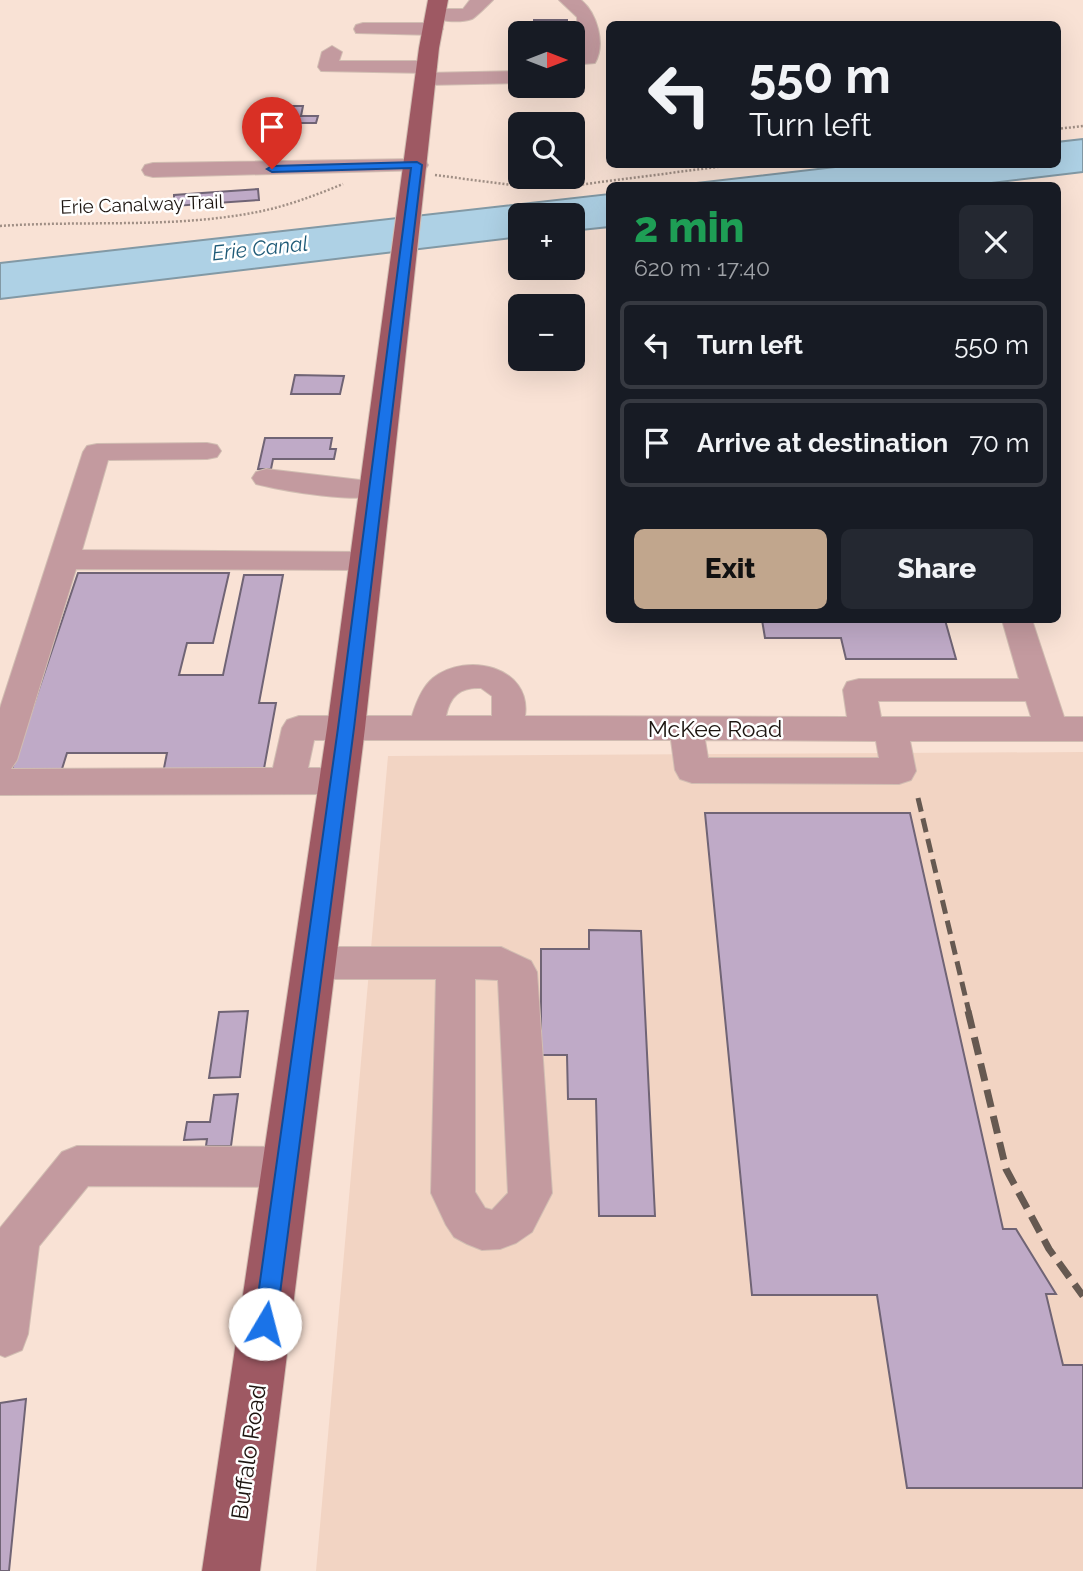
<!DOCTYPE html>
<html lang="en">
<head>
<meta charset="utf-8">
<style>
  :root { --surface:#171b24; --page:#242831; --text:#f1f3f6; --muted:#9ea1a6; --line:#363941; --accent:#c1a68d }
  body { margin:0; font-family:Raleway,sans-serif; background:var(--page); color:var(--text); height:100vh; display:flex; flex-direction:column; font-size:26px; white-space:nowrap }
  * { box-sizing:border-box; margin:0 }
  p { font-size:23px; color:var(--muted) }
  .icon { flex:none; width:38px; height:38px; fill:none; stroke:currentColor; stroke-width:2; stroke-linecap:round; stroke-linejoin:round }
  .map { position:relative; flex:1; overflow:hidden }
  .panel { position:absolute; left:606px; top:182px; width:455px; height:441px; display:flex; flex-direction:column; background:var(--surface); border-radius:10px; box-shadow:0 7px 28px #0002 }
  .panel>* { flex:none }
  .guide { position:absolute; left:606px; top:21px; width:455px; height:147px; border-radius:10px; box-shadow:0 7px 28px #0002; background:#171b24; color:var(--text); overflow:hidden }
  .needle { width:46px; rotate:90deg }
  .tools { position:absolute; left:508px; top:21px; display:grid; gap:14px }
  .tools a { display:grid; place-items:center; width:77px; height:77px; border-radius:10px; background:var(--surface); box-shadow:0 7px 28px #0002; font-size:35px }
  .pin { position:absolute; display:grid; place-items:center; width:60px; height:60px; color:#fff; margin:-72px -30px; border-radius:50% 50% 50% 0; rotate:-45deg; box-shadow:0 0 7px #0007 }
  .pin .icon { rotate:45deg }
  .me { position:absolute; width:77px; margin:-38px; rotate:8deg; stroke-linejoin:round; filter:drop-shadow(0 0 5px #0008) }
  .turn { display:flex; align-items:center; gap:24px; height:147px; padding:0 28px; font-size:32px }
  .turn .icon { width:91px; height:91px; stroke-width:2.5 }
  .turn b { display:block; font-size:49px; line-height:60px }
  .round { display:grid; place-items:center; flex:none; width:74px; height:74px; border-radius:10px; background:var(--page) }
  .overview { display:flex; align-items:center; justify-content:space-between; height:119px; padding:0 28px }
  h1 { font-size:42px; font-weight:800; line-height:52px; color:#1e9e55 }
  .cta { display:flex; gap:14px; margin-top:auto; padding:14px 28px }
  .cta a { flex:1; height:80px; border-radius:10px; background:var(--accent); color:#111; font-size:28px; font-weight:800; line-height:80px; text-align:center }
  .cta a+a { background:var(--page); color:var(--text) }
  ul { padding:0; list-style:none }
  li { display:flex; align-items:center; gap:21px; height:88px; margin:0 14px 10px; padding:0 14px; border:4px solid var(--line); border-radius:10px }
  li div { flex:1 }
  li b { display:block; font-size:26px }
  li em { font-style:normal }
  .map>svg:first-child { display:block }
  .built { fill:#f2d4c3 }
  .water { fill:#aed1e5; stroke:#8299a5; stroke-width:2 }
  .building { fill:#bfaac7; stroke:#706475; stroke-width:2 }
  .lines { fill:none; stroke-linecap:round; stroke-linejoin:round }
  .minor-casing { stroke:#d1bdb2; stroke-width:2 }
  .major-casing { stroke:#d1bdb2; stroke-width:2 }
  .path { stroke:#a08f85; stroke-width:2.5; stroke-dasharray:2 2; stroke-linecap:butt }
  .minor { fill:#c39a9f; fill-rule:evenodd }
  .major { fill:#9e5963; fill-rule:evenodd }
  .rail-far1 { stroke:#665951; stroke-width:5; stroke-dasharray:14 7; stroke-linecap:butt }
  .rail { stroke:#665951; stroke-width:7; stroke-dasharray:18 9; stroke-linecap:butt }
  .route { fill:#1a73e8; stroke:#114b97; stroke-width:2 }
  .labels { text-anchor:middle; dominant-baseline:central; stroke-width:5; stroke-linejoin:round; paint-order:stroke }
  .far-street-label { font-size:19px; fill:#1d1510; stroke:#fff }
  .far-water-label { font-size:21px; font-style:italic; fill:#1f5b78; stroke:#fff }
  .street-label { font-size:23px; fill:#1d1510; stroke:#fff }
</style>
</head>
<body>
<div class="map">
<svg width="1083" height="1571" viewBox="0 0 1083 1571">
  <rect width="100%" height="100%" fill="#f9e2d5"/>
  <path class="built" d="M1083,752V1571H316L388,756Z"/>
  <path class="water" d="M1083,139V172L967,186L679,185L861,164H1057V142Z
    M609,194V227L572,231V215H520V237L0,299V263Z"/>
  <path class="building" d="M534,20H567V29H578V49H572V33H534Z
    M274,106H303L301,116H318L316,123H269Z
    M258,189L259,200L174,206V195Z
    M295,375L344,376L340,394H291Z
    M265,438H332L330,449H336L334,459H273L271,469H258Z
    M78,573H229L213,643H187L179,675H223L244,575H283L259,703H276L263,774L163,773L167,753H67L61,772H11Z
    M762,620H945L956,659H846L841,638H765Z
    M705,813H910L1003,1229H1016L1056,1294H1046L1063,1365H1083V1488H907L877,1295H752Z
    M589,930L641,931L655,1216H599L596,1099H568L567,1055H541V949H589Z
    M248,1011L240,1077L209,1078L219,1012Z
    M238,1094L231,1146H206L207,1139L184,1140L187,1122H210L214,1095Z
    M26,1399L9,1571H0V1403Z"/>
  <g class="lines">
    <g class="minor-casing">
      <path id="minor" d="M470,0H493C490,3 476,17 472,19C461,23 434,22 427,14L436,9H463Z
        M559,0H581C597,13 606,44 595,63L572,65V53H579L577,17Z
        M363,23H434L443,29L434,35L356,33L354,29L356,25Z
        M332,46L342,52L339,61H427L437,67L427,73L321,71L318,67L322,52Z
        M520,71V83L426,85L419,83L416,79L419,75L426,73Z
        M417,159L425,160L428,165L425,170L153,177L145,175L142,170L145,165L153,163Z
        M207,443L217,445L221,451L217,457L207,459L108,460L82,550L367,552L378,554L382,561L378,568L367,570L76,569L17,760L11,769L273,768L282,728L287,720L299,716H412C416,703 422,687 433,678C467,651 532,667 525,716L847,717L843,690L847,682L859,679H1019L1002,620H1032L1064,717H1083V741H910L916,771L911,780L899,784L692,783L680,779L675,770L671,740H314L308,768H339L351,772L356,781L351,790L339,794L0,795V708L83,452L87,446L97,444ZM481,688L492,696V716H446C450,696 460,687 481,688ZM878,701H1026L1031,717H881ZM705,740L876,741L879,758H708Z
        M266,469L386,483L390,489L386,495C355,503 288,492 256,484L252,478L256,472Z
        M314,947H501L531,961L537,972L552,1193L532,1232L516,1243L500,1249L482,1250L467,1244L454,1237L446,1225L431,1193L436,979H314L300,974L295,963L300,952ZM475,979L498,980L508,1193L492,1210L485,1208L475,1192Z
        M77,1146L286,1147L301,1153L308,1167L301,1181L286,1187L88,1186L39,1246L28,1334L22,1350L5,1357L0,1355V1228L62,1152Z"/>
    </g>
    <g class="major-casing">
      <path id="major" d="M428,0H448L439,48L365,728L260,1571H202L327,728L419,48Z"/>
    </g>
    <path class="path" d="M1057,129L1083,126
      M435,175L519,186H570L740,164
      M0,226C86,220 177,229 262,211C290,205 316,195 343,184"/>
    <use href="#minor" class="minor"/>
    <use href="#major" class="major"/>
    <path class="rail-far1" d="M918,798L969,1012"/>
    <path class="rail" d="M968,1011L1006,1169L1049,1249L1083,1296"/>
  </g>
  <path class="route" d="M417,162L422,165L354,728L276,1324L272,1331L265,1334L257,1331L254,1324L338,728L411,168L272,172L267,169L272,166Z"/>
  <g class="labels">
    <g class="far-street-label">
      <text transform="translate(142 204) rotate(-2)">Erie Canalway Trail</text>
    </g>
    <g class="far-water-label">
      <text transform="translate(260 248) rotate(-6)">Erie Canal</text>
    </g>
    <g class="street-label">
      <text x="715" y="728">McKee Road</text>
      <text transform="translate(248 1452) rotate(-82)">Buffalo Road</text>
    </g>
  </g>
</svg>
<div class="tools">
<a><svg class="needle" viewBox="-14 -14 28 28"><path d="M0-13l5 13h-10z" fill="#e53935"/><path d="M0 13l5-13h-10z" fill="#9ea1a6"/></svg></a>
<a><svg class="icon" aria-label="search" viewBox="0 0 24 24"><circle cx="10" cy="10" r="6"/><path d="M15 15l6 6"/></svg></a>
<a>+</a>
<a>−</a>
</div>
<div class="pin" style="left:272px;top:169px;background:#d93025"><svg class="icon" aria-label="arrive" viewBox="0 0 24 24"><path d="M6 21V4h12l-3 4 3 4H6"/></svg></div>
<svg class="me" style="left:265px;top:1324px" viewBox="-20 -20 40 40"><circle r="19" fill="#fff"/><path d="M0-13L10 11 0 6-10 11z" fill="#1a73e8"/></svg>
<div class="guide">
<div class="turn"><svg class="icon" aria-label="left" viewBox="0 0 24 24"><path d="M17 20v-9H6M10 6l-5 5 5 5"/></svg><div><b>550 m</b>Turn left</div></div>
</div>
<section class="panel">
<div class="overview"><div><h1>2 min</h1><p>620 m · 17:40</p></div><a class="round"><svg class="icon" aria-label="close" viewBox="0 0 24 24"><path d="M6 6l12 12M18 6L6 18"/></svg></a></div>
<ul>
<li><svg class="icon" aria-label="left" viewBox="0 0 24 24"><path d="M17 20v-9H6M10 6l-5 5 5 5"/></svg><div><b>Turn left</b></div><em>550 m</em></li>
<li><svg class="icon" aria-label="arrive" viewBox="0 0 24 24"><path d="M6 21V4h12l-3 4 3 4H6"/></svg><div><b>Arrive at destination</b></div><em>70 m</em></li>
</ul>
<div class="cta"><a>Exit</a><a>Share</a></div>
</section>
</div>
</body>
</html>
